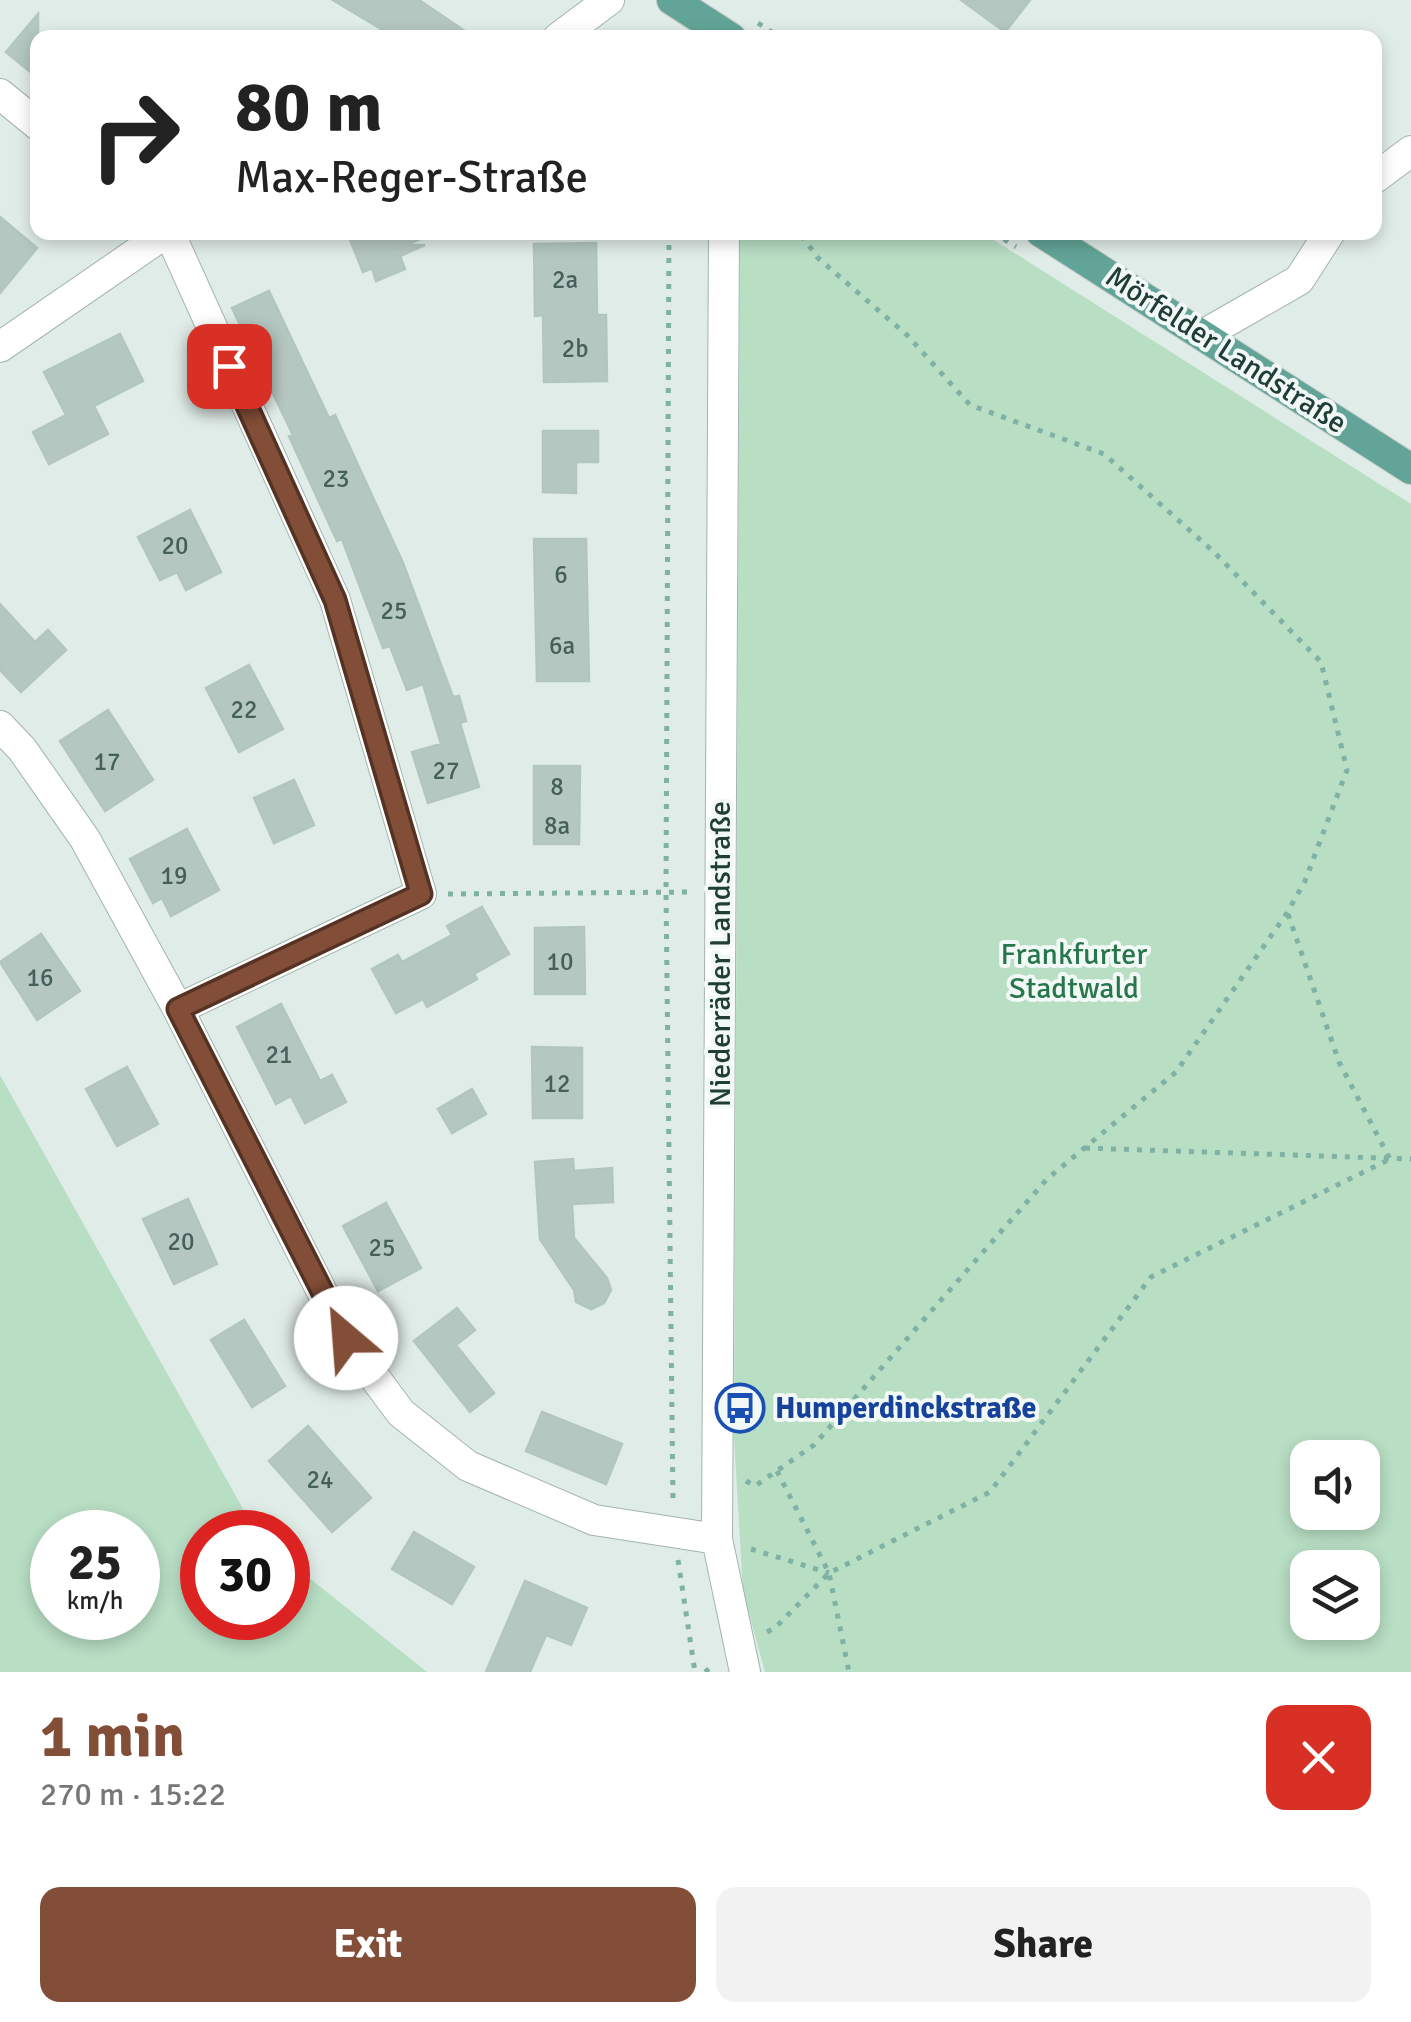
<!DOCTYPE html>
<html lang="en">
<head>
<meta charset="utf-8">
<style>
  :root { --surface:#fff; --page:#f2f2f2; --text:#222; --muted:#767676; --accent:#834e37 }
  body { margin:0; font-family:Signika,sans-serif; background:var(--page); color:var(--text); height:100vh; display:flex; flex-direction:column; font-size:38px; white-space:nowrap }
  * { box-sizing:border-box; margin:0 }
  p { font-size:32px; color:var(--muted) }
  .icon { flex:none; width:55px; height:55px; fill:none; stroke:currentColor; stroke-width:2; stroke-linecap:round; stroke-linejoin:round }
  .map { position:relative; height:1672px; overflow:hidden }
  .sheet { display:flex; flex-direction:column; background:var(--surface); flex:1 }
  .sheet>* { flex:none }
  .hud { position:absolute; left:30px; top:30px; width:1352px; height:210px; border-radius:20px; box-shadow:0 5px 15px #0003; background:#fff; color:var(--text); overflow:hidden }
  .controls { position:absolute; left:1290px; top:1440px; display:grid; gap:20px }
  .controls a { display:grid; place-items:center; width:90px; height:90px; border-radius:20px; background:var(--surface); box-shadow:0 5px 15px #0003; font-size:50px }
  .speed { position:absolute; left:30px; top:1510px; display:flex; gap:20px; font-size:50px; font-weight:700; text-align:center }
  .speed>* { display:grid; place-content:center; width:130px; height:130px; border-radius:50%; background:var(--surface); box-shadow:0 5px 15px #0003; line-height:1 }
  .speed small { font-size:25px; font-weight:400 }
  .speed .limit { border:15px solid #d22; background:#fff; color:#111 }
  .pin { position:absolute; display:grid; place-items:center; width:85px; height:85px; color:#fff; margin:-42px; border-radius:20px; box-shadow:0 5px 15px #0006 }
  .me { position:absolute; width:110px; margin:-55px; rotate:333deg; stroke-linejoin:round; filter:drop-shadow(0 0 8px #0008) }
  .turn { display:flex; align-items:center; gap:35px; height:210px; padding:0 40px; font-size:45px }
  .turn .icon { width:130px; height:130px; stroke-width:2.5 }
  .turn b { display:block; font-size:70px; line-height:85px }
  .round { display:grid; place-items:center; flex:none; width:105px; height:105px; border-radius:20px; background:var(--page) }
  .head { display:flex; align-items:center; justify-content:space-between; height:170px; padding:0 40px }
  h1 { font-size:60px; font-weight:800; line-height:75px; color:var(--accent) }
  .cta { display:flex; gap:20px; margin-top:auto; padding:20px 40px }
  .cta a { flex:1; height:115px; border-radius:20px; background:var(--accent); color:#fff; font-size:40px; font-weight:800; line-height:115px; text-align:center }
  .cta a+a { background:var(--page); color:var(--text) }
  .map>svg:first-child { display:block }
  .green { fill:#b8dec4; fill-rule:evenodd }
  .building { fill:#b5c7c1; stroke:#b2c6bf; stroke-width:2.5 }
  .lines { fill:none; stroke-linecap:round; stroke-linejoin:round }
  .minor-casing { stroke:#a3b4af; stroke-width:32 }
  .major-casing { stroke:#c1c9c7; stroke-width:32 }
  .path { stroke:#7fb1a4; stroke-width:5; stroke-dasharray:5 8; stroke-linecap:butt }
  .minor { stroke:#fff; stroke-width:30 }
  .major { stroke:#62a497; stroke-width:30 }
  .route-casing { stroke:#553324; stroke-width:25 }
  .route { stroke:#834e37; stroke-width:18 }
  .labels { text-anchor:middle; dominant-baseline:central; stroke-width:8; stroke-linejoin:round; paint-order:stroke }
  .number-label { font-size:25px; fill:#45605a }
  .street-label { font-size:30px; fill:#203d37; stroke:#f1f8f5 }
  .park-label { font-size:30px; fill:#28764b; stroke:#f1f8f5 }
  .transit-label { font-size:30px; font-weight:bold; fill:#164399; stroke:#f1f8f5; text-anchor:start }
</style>
</head>
<body>
<div class="map">
<svg width="1411" height="1672" viewBox="0 0 1411 1672">
  <rect width="100%" height="100%" fill="#e0ece7"/>
  <path class="green" d="M740,233H983L1411,504V1672H765L743,1592L734,1438ZM1308,1458H1362V1512H1308ZM1308,1568H1362V1622H1308Z
    M0,1075L256,1532H202V1618H288V1561L427,1672H0ZM52,1532H138V1618H52Z"/>
  <path class="building" d="M333,0H419L475,38H396Z
    M961,0H1030L1005,32Z
    M38,14V78L6,52Z
    M0,217L37,248L0,293Z
    M347,232H434V233L406,245H425L400,256L405,269L376,281L372,268L363,272Z
    M596,243L597,315H606L607,381L544,382L543,315L535,316L534,244Z
    M269,291L329,418L335,415L403,563L453,697L459,696L466,721L460,723L479,787L428,803L412,752L441,744L423,684L407,690L390,646L383,648L342,539L337,541L289,436L293,435L232,308Z
    M120,334L143,381L94,406L108,434L49,464L33,432L66,415L44,372Z
    M543,431H598V462H576V493L543,492Z
    M190,510L221,572L186,590L177,572L160,580L138,537Z
    M534,539H586L589,681H537Z
    M0,604L35,642L48,630L66,650L21,692L0,670Z
    M249,665L283,729L239,752L206,688Z
    M108,710L153,780L105,811L60,741Z
    M534,766H580L579,844H534Z
    M294,780L314,825L274,843L254,798Z
    M187,829L219,890L171,916L162,898L153,903L130,859Z
    M482,907L509,954L474,974L477,979L427,1007L423,999L396,1013L372,969L398,955L402,962L452,935L447,926Z
    M584,927L585,994H535V928Z
    M41,934L80,991L37,1020L0,962Z
    M281,1004L320,1081L332,1075L346,1102L305,1123L291,1096L276,1104L237,1027Z
    M532,1047L582,1048V1118H533Z
    M127,1067L158,1124L117,1146L86,1089Z
    M472,1089L486,1114L452,1133L438,1109Z
    M573,1159L574,1171L612,1168L613,1202L572,1204L574,1238L607,1278L611,1290L604,1303L591,1309L576,1302L574,1290L540,1239L535,1162Z
    M188,1199L217,1264L174,1284L143,1219Z
    M386,1203L421,1268L378,1291L343,1226Z
    M457,1308L475,1330L456,1345L494,1393L470,1412L414,1341Z
    M244,1320L285,1386L252,1407L211,1340Z
    M542,1412L622,1444L606,1484L526,1451Z
    M308,1426L371,1498L332,1532L269,1461Z
    M414,1532L474,1567L452,1604L392,1569Z
    M525,1581L587,1608L571,1645L546,1635L530,1672H486Z"/>
  <g class="lines">
    <g class="minor-casing">
      <path id="minor" d="M558,38L609,0
        M0,94L38,125
        M1375,178L1411,151
        M169,232L335,600L421,894L178,1009
        M724,232L717,1539L745,1672
        M1203,335L1299,280L1330,232
        M0,347L167,232
        M0,726L22,749L85,839L178,1009L346,1339L401,1413L468,1466L594,1520L717,1539"/>
    </g>
    <g class="major-casing">
      <path id="major" d="M672,0L731,38
        M1041,232L1411,469"/>
    </g>
    <path class="path" d="M758,23L781,38
      M669,232L666,891L673,1504
      M993,232L1016,247
      M448,894L692,892
      M1288,914L1339,1062L1390,1159
      M1085,1148L1411,1159
      M777,1471L829,1573L849,1672
      M746,1481L755,1486L814,1445L1047,1179L1176,1072L1287,913L1305,881L1347,770L1321,662L1214,552L1104,454L970,405L907,335L818,258L799,232
      M751,1549L829,1573
      M678,1560L695,1672
      M767,1632L776,1627L829,1573L990,1492L1151,1277L1390,1159
      M705,1672L715,1664"/>
    <use href="#minor" class="minor"/>
    <use href="#major" class="major"/>
  </g>
  <g class="lines">
    <g class="route-casing">
      <path id="route" d="M229,366L335,600L421,894L178,1009L346,1338"/>
    </g>
    <use href="#route" class="route"/>
  </g>
  <defs>
    <g id="bus-ring" transform="scale(2.5)"><circle r="9.5" fill="#f1f8f5" stroke="#1a4fb4" stroke-width="1.5"/><path d="M-5-6H5V4H4V6H2V4H-2V6H-4V4H-5ZM-3.5-4V0h7V-4ZM-3.5 1.2v1.5H-2V1.2ZM2 1.2v1.5H3.5V1.2Z" fill="#1a4fb4"/></g>
  </defs>
  <g fill-rule="evenodd">
    <use href="#bus-ring" x="740" y="1408"/>
  </g>
  <g class="labels">
    <g class="number-label">
      <text x="565" y="279">2a</text>
      <text x="575" y="348">2b</text>
      <text x="336" y="478">23</text>
      <text x="175" y="545">20</text>
      <text x="561" y="574">6</text>
      <text x="394" y="610">25</text>
      <text x="562" y="645">6a</text>
      <text x="244" y="709">22</text>
      <text x="107" y="761">17</text>
      <text x="446" y="770">27</text>
      <text x="557" y="786">8</text>
      <text x="557" y="825">8a</text>
      <text x="174" y="875">19</text>
      <text x="560" y="961">10</text>
      <text x="40" y="977">16</text>
      <text x="279" y="1054">21</text>
      <text x="557" y="1083">12</text>
      <text x="181" y="1241">20</text>
      <text x="382" y="1247">25</text>
      <text x="320" y="1479">24</text>
    </g>
    <g class="street-label">
      <text transform="translate(1226 350) rotate(33)">Mörfelder Landstraße</text>
      <text transform="translate(720 954) rotate(-90)">Niederräder Landstraße</text>
    </g>
    <g class="park-label">
      <text x="1074" y="954">Frankfurter<tspan x="1074" dy="34">Stadtwald</tspan></text>
    </g>
    <g class="transit-label">
      <text x="775" y="1408">Humperdinckstraße</text>
    </g>
  </g>
</svg>
<div class="controls">
<a><svg class="icon" aria-label="sound" viewBox="0 0 24 24"><path d="M4 9h4l5-4v14l-5-4H4zM17 9q2 3 0 6"/></svg></a>
<a><svg class="icon" aria-label="layers" viewBox="0 0 24 24"><path d="M12 4l9 5-9 5-9-5zM3 14l9 5 9-5"/></svg></a>
</div>
<div class="speed"><div>25<small>km/h</small></div><div class="limit">30</div></div>
<div class="pin" style="left:229px;top:366px;background:#d93025"><svg class="icon" aria-label="arrive" viewBox="0 0 24 24"><path d="M6 21V4h12l-3 4 3 4H6"/></svg></div>
<svg class="me" style="left:346px;top:1338px" viewBox="-20 -20 40 40"><circle r="19" fill="#fff"/><path d="M0-13L10 11 0 6-10 11z" fill="#834e37"/></svg>
<div class="hud">
<div class="turn"><svg class="icon" aria-label="right" viewBox="0 0 24 24"><path d="M7 20v-9h11M14 6l5 5-5 5"/></svg><div><b>80 m</b>Max-Reger-Straße</div></div>
</div>
</div>
<section class="sheet">
<div class="head"><div><h1>1 min</h1><p>270 m · 15:22</p></div><a class="round" style="background:#d93025;color:#fff"><svg class="icon" aria-label="close" viewBox="0 0 24 24"><path d="M6 6l12 12M18 6L6 18"/></svg></a></div>
<div class="cta"><a>Exit</a><a>Share</a></div>
</section>
</body>
</html>
